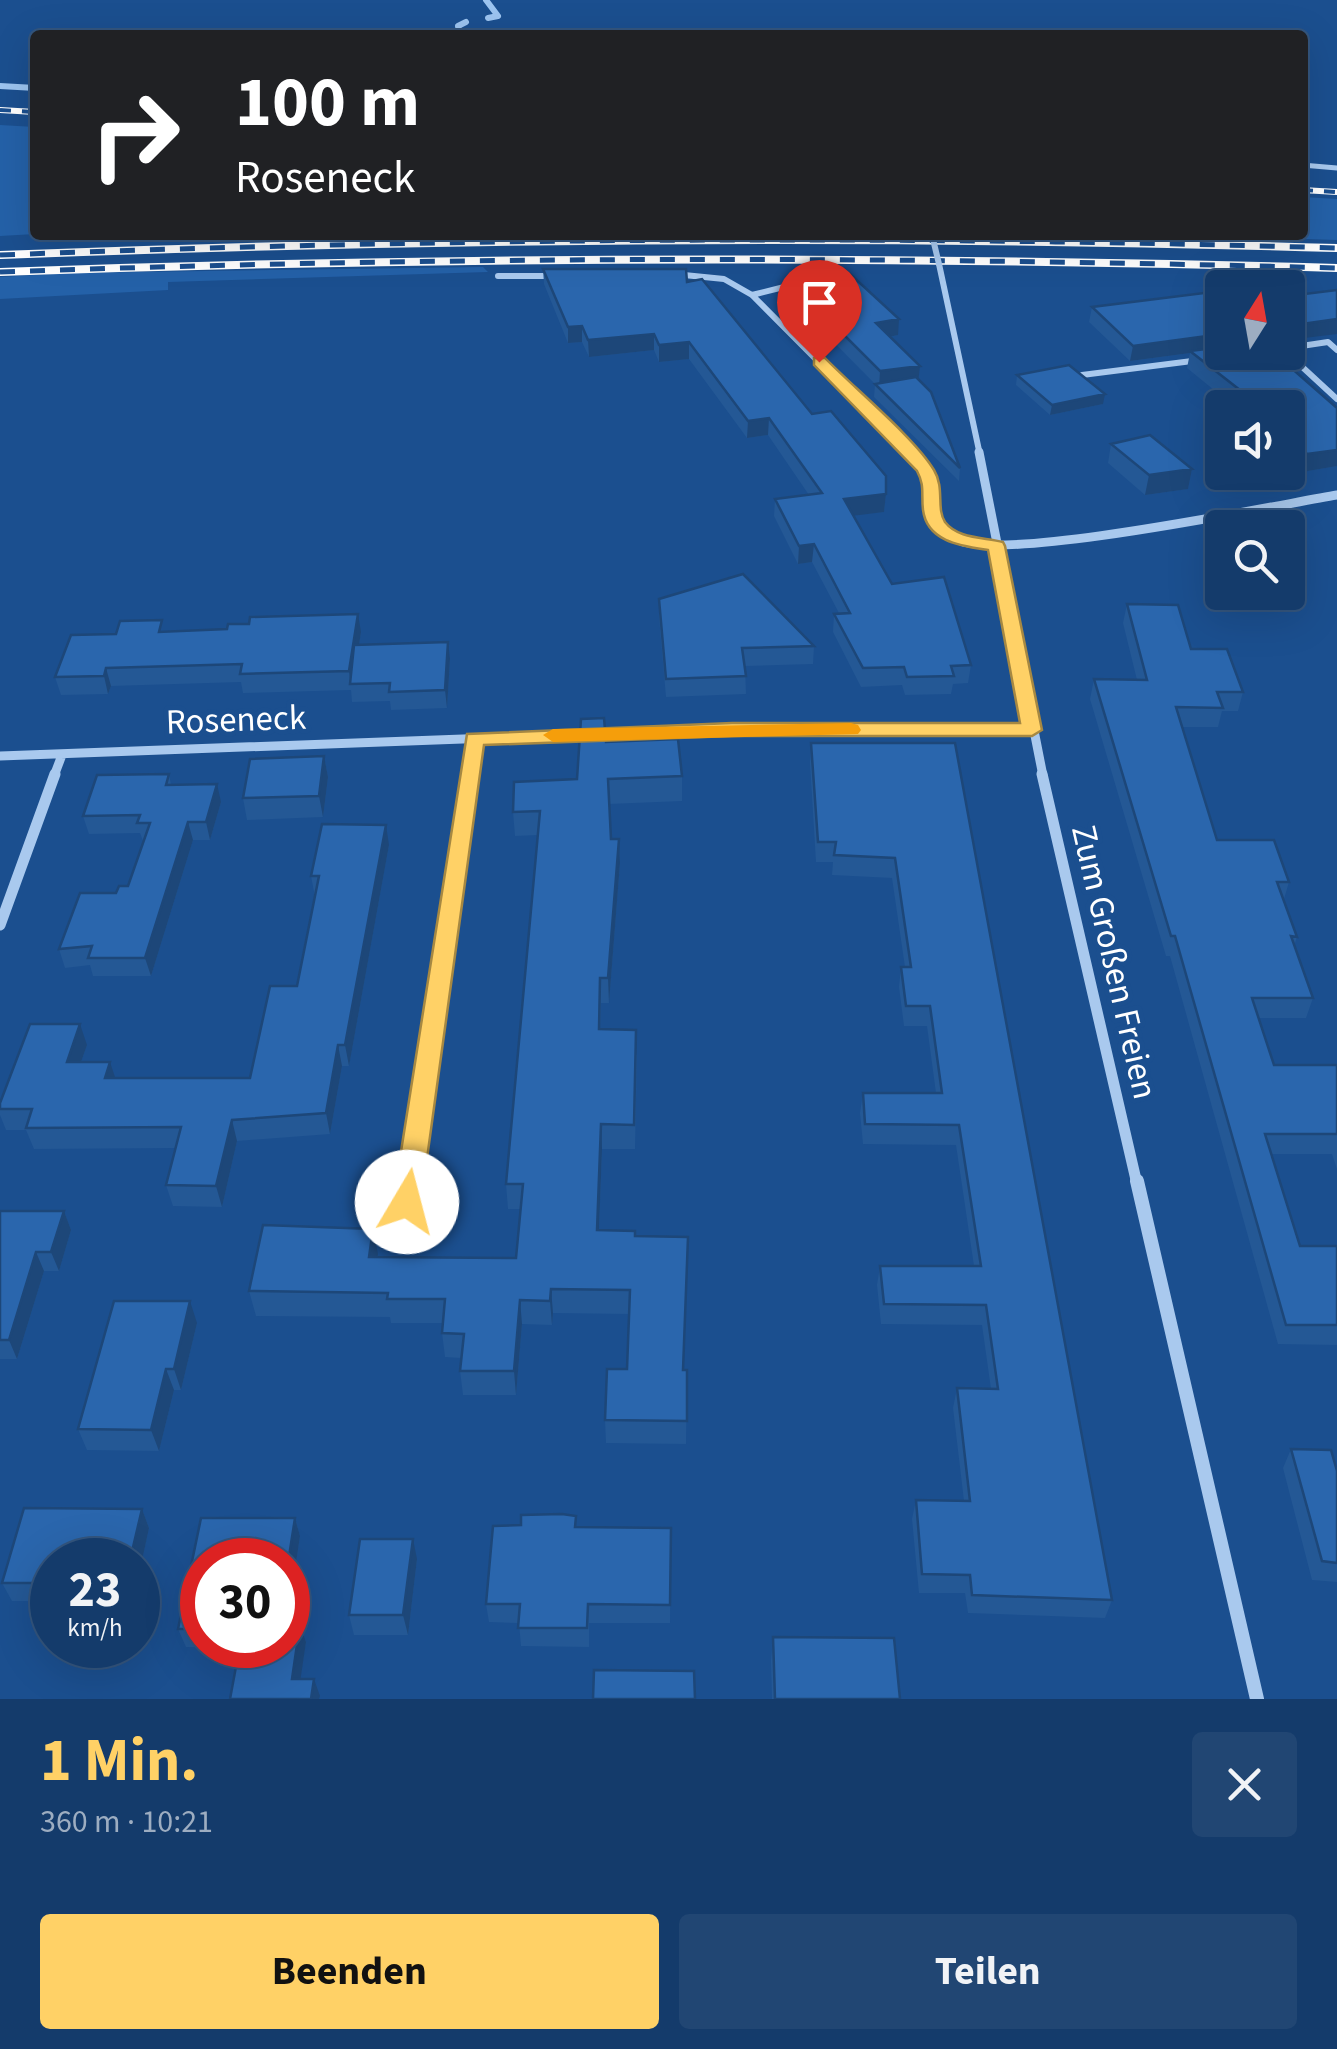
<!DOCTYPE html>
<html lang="de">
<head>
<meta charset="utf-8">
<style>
  :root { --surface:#143b6b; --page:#214673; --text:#f1f3f6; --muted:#9dadc1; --line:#33557e; --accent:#ffd166 }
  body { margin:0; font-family:"Source Sans 3",sans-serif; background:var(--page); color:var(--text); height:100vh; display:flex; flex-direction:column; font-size:38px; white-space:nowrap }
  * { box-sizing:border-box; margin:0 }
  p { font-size:32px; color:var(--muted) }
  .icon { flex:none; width:55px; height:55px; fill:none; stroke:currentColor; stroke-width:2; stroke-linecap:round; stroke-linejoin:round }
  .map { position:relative; height:1699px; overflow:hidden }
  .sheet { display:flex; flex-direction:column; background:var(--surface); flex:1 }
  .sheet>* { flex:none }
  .banner { position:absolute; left:30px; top:30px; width:1278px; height:210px; border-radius:10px; box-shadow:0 10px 40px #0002,0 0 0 2px var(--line); background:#202124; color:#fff; overflow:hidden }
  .needle { width:65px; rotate:11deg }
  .fabs { position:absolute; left:1205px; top:270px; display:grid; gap:20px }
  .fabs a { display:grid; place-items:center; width:100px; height:100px; border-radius:10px; background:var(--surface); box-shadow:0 10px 40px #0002,0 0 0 2px var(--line); font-size:50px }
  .speed { position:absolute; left:30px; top:1538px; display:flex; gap:20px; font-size:50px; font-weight:700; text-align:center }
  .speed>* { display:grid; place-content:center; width:130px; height:130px; border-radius:50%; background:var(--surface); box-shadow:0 10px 40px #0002,0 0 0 2px var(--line); line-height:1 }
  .speed small { font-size:25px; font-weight:400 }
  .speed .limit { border:15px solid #d22; background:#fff; color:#111 }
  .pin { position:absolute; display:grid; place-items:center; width:85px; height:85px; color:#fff; margin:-102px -42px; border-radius:50% 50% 50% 0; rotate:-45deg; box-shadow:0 0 10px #0007 }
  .pin .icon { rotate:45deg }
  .me { position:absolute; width:110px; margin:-55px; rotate:8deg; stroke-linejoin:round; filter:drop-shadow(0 0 8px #0008) }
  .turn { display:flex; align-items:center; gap:35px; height:210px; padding:0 40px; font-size:45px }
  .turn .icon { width:130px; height:130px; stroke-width:2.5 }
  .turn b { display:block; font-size:70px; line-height:85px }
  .round { display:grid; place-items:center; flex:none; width:105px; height:105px; border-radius:10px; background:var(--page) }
  .summary { display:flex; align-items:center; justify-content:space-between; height:170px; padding:0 40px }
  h1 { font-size:60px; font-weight:700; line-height:75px; color:var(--accent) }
  .action { display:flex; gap:20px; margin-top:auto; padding:20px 40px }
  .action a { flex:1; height:115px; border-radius:10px; background:var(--accent); color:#111; font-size:40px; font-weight:700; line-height:115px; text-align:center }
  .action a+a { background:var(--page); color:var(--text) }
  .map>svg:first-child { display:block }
  .green { fill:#2461a8 }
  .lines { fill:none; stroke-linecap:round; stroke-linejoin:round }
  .stream { stroke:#9cc4f0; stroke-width:6 }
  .minor-far4 { stroke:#a9c9ee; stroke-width:5 }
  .minor-far3 { stroke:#a9c9ee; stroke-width:6 }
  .minor-far2 { stroke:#a9c9ee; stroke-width:9 }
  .minor-far1 { stroke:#a9c9ee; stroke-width:11 }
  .minor { stroke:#a9c9ee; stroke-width:14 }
  .rail-far1-casing { stroke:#fff; stroke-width:6 }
  .rail-casing { stroke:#fff; stroke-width:8 }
  .rail-far1 { stroke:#1b4f8f; stroke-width:4; stroke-dasharray:11; stroke-linecap:butt }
  .rail { stroke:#1b4f8f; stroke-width:5; stroke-dasharray:15; stroke-linecap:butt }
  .minor-bridge { stroke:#a9c9ee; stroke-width:6 }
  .wall { fill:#245895 }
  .shaded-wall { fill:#1d4779 }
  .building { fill:#2a66ad; stroke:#1d4779; stroke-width:2.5 }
  .route { fill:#ffd166; stroke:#a68842; stroke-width:2.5 }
  .slow { fill:#f59e0b }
  .labels { text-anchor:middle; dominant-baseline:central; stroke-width:10; stroke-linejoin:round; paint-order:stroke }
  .street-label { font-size:35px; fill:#fff; stroke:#1b4f8f }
</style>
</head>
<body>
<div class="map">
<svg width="1337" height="1699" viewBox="0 0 1337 1699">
  <rect width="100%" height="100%" fill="#1b4f8f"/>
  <path class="green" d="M0,125L35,127V234L0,236Z
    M1303,197L1337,199V240L1187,235H1302Z
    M483,267L488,272L168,282V290L0,299V277L71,273Z"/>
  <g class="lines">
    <path class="stream" d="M486,0L498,16L488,18
      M460,35L458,26L466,22
      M0,86L35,88"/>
    <path class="minor-far4" d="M1302,165L1337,168"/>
    <path class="minor-far3" d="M939,264L980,455
      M674,274L724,279L752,295L911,455
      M498,276H557
      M752,295L804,282
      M1288,348L1328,342L1337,350
      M1286,352L1337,399
      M1082,375L1200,360"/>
    <path class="minor-far2" d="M908,452C919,463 932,475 934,490C936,512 933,528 958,540C1003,562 1272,506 1337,495
      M979,452L1043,776
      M0,756L732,729L1032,730
      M54,776L62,755
      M469,776L475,738"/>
    <path class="minor-far1" d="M1042,774L1137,1184
      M0,925L55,774
      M410,1184L470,774"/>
    <path class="minor" d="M1137,1181L1257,1699
      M407,1201L410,1181"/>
    <g class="rail-far1-casing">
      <path id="rail-far1" d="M0,110L35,112
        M1302,190L1337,192"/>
    </g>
    <g class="rail-casing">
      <path id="rail" d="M0,255C446,238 891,235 1337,248
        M0,272C446,256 891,256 1337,268"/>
    </g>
    <use href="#rail-far1" class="rail-far1"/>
    <use href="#rail" class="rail"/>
    <path class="minor-bridge" d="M932,235L939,264"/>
  </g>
  <path class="wall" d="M543,269L687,282L886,494L884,512L853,515L892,584L971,665L968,683L953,684L951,694L905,695L902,685L861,687L833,632L834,614L839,613L812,562L798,564L774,516L775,499L809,495L768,435L747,438L689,359L659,362L654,350L589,357L582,342L568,343L544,284Z
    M791,282L898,335L890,337L918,380L960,468L959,481L874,397L875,384L790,298Z
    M1092,307L1222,352L1337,408V466L1302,472L1288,457V408H1236L1187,368L1190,353L1130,361L1089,322Z
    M1017,375L1103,404L1050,415L1016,385Z
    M1111,444L1192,469L1188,489L1145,495L1108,463Z
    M659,599L814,646L813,664L745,666L746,694L666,697L659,617Z
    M1127,604L1191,649L1243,692L1238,711H1222L1218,727H1182L1217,840L1289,882L1284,899L1297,937L1294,946L1313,998L1306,1018H1259L1274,1065H1337V1169L1332,1154H1271L1300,1246H1337V1345L1278,1344L1170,956H1166L1090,699L1094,679L1137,680L1123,623Z
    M165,631L361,632L359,644L450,659L447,708L391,710L390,701L352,702L351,690L243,693L241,682L111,686L108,694L61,695L55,677Z
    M606,742L682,776V801L609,804L611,839H619L620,863L609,1003H601L600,1029L637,1055L635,1149H602L599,1230L635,1236L684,1370H687L686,1444L606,1443L605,1420L627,1369L629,1314L553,1313L552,1325L522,1324L516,1395H463L460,1371L461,1358L445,1357L442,1333L443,1323H391L390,1317L256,1316L249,1291L378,1254L377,1257L516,1258L520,1209H508L506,1184L538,835L515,836L513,812L577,779Z
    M811,743H955L1112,1600L1105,1618L968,1613L965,1593H919L912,1519L916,1500L964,1501L953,1408L957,1388L991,1389L982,1325L881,1324L877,1285L880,1266H974L956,1145L863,1144L860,1113L863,1093H936L927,1026H904L899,987L901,967H905L892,878L832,875L833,862H816L810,763Z
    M324,756L328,777L323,817L247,820L243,798Z
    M169,774L171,785L221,802L210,840H193L151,976H93L90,965L65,968L59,949L116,893L128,886L143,841L140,833L89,834L83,816Z
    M389,845L349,1066H342L330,1134L237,1141L222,1207L173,1206L166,1185L176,1148L34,1149L26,1130H6L0,1115V1109L87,1045L81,1062L115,1078H250L297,986L315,897L311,876Z
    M0,1211H64L71,1230L59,1271H44L17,1359H0Z
    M197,1323L181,1390H174L159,1451L87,1450L78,1429Z
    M1291,1449L1337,1471V1582L1312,1580L1283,1468Z
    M142,1509L149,1528L138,1579V1560H52V1601H12L2,1583Z
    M201,1518H295L300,1536L288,1616V1560H202V1645H288V1625L300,1624L306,1642L300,1679H314L319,1699H230L240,1647H186L178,1629Z
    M577,1527L671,1528L670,1623H589V1647L521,1646L519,1623L489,1622L486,1604Z
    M417,1559L408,1635H354L349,1615Z
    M773,1637L900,1699H772L771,1661Z
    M72,1645H122L118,1662H81Z"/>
  <path class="shaded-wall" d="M899,319L898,335L875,340L876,323Z
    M1337,319V334L1288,340V326Z
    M582,326V342L568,343V327Z
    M654,334V350L589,357L588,340Z
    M1222,334V349L1190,351V353L1130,361L1133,346Z
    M689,342V359L659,362V345Z
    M920,366L918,383L879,388L880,371Z
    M1105,394L1103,404L1050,415L1052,405Z
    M769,418L768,435L747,438L748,421Z
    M1337,450V466L1302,472L1307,454Z
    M1192,469L1188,489L1145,495L1149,475Z
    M886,494L884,512L843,517L844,499Z
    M814,544L812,562L798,564L799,546Z
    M358,614L361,632L353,684H351L349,671Z
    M448,642L450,659L447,708L445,690Z
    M106,668L111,686L108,694L104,676Z
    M324,756L328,777L323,817L319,796Z
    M217,784L221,802L210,840L206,822Z
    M188,822L193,840L151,976L145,958Z
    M386,825L389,845L349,1066L345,1045Z
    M619,839L620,863L609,1003L608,978Z
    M80,1024L87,1045L74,1082L67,1062Z
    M338,1045L342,1066L330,1134L326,1113Z
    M110,1062L117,1083L105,1078Z
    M232,1120L237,1141L222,1207L216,1186Z
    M601,1124L602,1149L598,1255L597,1230Z
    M64,1211L71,1230L59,1271L51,1252Z
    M373,1229L378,1254L374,1281L369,1257Z
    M36,1252L44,1271L17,1359L9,1340Z
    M551,1289L553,1313L552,1325L550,1301Z
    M520,1300L522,1324L516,1395L514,1371Z
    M190,1301L197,1323L181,1390L174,1369Z
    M166,1369L174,1390L159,1451L151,1430Z
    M142,1509L149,1528L138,1579V1560H130Z
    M295,1518L300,1536L288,1616V1563Z
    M413,1539L417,1559L408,1635L403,1615Z
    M300,1624L306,1642L298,1696L292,1679Z
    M110,1645H122L118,1662Z
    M314,1679L320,1696L319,1699H311Z"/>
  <path class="building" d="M543,269H686L687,282L702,279L812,414L831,411L886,476V494L844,499L892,584L944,577L971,665L951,666L954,676L907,677L904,667L863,668L834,614L850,613L814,544L799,546L775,499L822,493L769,418L748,421L689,342L659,345L654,334L588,340L582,326L568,327Z
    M849,273L899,319L876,323L920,366L880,371L791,282Z
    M1337,290V319L1288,326V296Z
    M1212,292L1222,301V334L1133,346L1092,307Z
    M1222,347V352H1273L1337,408V450L1307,454L1288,435V408H1259L1245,394L1190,351Z
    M1069,365L1105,394L1052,405L1017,375Z
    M916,377L931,392L960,468L875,384Z
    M1150,435L1192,469L1149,475L1111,444Z
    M743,574L814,646L742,648L746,676L666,679L659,599Z
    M1127,604L1178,605L1191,649H1227L1243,692H1217L1223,708L1176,707L1217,840H1274L1289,882H1277L1297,937L1291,936L1313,998H1252L1274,1065H1337V1134H1265L1300,1246H1337V1325H1286L1175,936H1171L1094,679L1147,680Z
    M358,614L349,671L240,674L242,664L106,668L104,676L55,677L71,635L116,634L120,621L162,620L159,632L227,629L228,624H249L250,617Z
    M448,642L445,690L389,692L390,683L350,684L354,645Z
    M604,718L606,742L678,739L682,776L608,779L611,839H619L608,978H600L599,1029L636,1030L634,1125L601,1124L597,1230L635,1231V1236L688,1237L683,1370H687V1421L605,1420L607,1369H627L630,1290L551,1289L550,1301L520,1300L514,1371H460L464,1334L442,1333L445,1299H387L388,1293L249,1291L263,1225L373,1229L369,1257L516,1258L523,1184H506L540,811L513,812L514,782L577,779L581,719Z
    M811,743H955L1112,1600L972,1595L970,1575L922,1574L916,1500L970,1501L957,1388L998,1389L986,1305L884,1304L880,1266H981L959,1125L865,1124L863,1093H942L930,1006H906L901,967H911L895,858L834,855L836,842H818Z
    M324,756L319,796L243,798L250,759Z
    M169,774L166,785L217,784L206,822H188L145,958H88L92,946L59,949L80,893H116L119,886H128L150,823H137L140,815L83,816L97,775Z
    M322,824L386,825L345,1045H338L326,1113L232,1120L216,1186L166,1185L181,1127L26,1128L32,1109H0V1103L30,1024H80L67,1062H110L105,1078H250L270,986H297L319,876H311Z
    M0,1211H64L51,1252H36L9,1340H0Z
    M114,1301H190L174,1369H166L151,1430L78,1429Z
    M1291,1449L1331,1450L1337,1471V1563L1322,1561Z
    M24,1508L142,1509L130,1560H52V1583H2Z
    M562,1514L576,1516L575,1527L671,1528L670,1605L588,1604L587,1628H518L520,1604H486L493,1526L521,1525V1515Z
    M201,1518H295L288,1563V1560H202V1629H178Z
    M360,1539H413L403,1615H349Z
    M300,1624L292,1679H314L311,1699H230L240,1645H288V1625Z
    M773,1637L894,1638L900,1699H775Z
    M594,1670L694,1671L695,1699H593Z"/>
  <path class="route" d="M814,358H825C853,387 915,438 934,470C945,488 936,508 945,522C958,539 984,537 1003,542L1005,546L1042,730L1032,736H732L484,745L421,1202L417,1210L407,1213L397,1210L393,1202L467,734L732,723H1020L988,550C962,546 927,542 923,510C921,493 925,486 917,471L814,365Z"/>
  <path class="slow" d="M851,723L858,725L861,730L858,734L553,742L543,735L553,729Z"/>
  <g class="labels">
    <g class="street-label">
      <text transform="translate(236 720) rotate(-2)">Roseneck</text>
      <text transform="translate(1114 962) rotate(77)">Zum Großen Freien</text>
    </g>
  </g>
</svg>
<div class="fabs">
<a><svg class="needle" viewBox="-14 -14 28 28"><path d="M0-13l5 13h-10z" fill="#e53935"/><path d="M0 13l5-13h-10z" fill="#9dadc1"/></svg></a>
<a><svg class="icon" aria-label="sound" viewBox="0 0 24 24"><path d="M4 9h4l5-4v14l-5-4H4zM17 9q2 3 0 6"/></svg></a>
<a><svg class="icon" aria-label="search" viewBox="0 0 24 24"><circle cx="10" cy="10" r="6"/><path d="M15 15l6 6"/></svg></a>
</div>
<div class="speed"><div>23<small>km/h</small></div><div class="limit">30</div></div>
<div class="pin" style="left:819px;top:362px;background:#d93025"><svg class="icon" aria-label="arrive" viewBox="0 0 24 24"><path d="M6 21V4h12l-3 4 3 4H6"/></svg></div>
<svg class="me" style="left:407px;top:1202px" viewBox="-20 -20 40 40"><circle r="19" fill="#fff"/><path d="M0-13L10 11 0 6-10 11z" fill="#ffd166"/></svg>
<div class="banner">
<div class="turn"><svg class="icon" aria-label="right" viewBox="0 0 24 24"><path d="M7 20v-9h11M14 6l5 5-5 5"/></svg><div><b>100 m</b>Roseneck</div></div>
</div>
</div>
<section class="sheet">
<div class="summary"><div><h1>1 Min.</h1><p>360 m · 10:21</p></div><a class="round"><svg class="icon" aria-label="close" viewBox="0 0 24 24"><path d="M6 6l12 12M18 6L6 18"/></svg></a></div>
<div class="action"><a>Beenden</a><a>Teilen</a></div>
</section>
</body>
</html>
